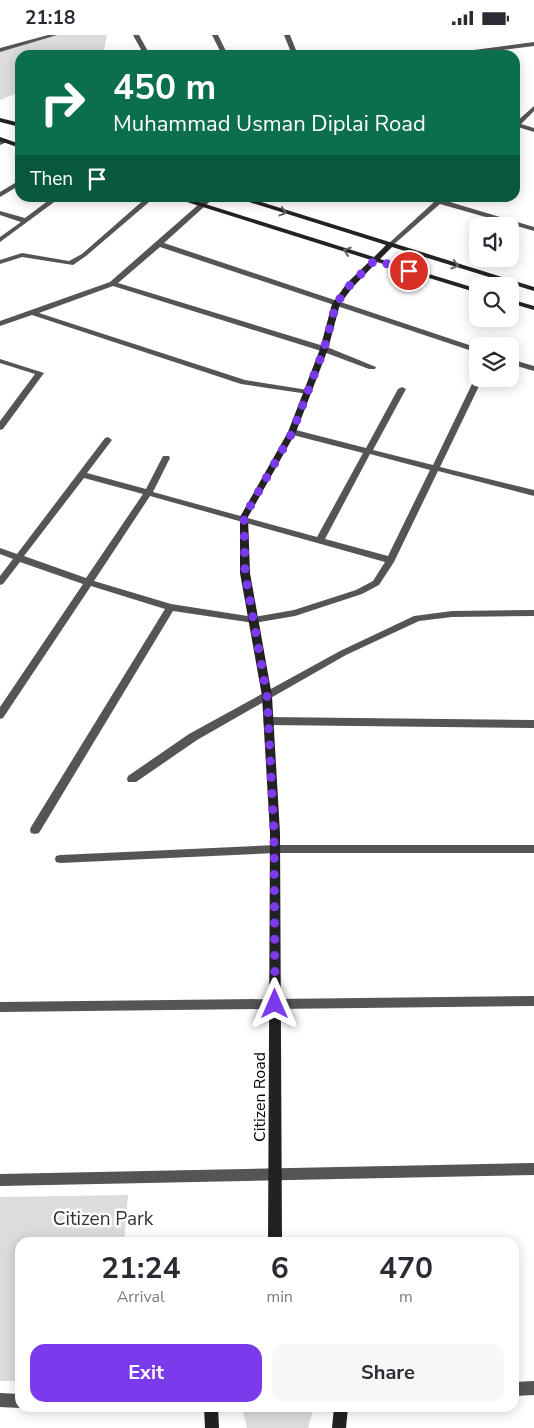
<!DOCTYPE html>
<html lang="en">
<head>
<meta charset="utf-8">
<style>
  :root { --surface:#fff; --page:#f7f7f7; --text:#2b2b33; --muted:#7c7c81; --accent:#7c3aed }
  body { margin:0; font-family:"Nunito Sans",sans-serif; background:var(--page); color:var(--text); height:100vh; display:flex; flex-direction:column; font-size:19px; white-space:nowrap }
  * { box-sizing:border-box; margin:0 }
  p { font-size:16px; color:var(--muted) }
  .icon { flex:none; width:28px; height:28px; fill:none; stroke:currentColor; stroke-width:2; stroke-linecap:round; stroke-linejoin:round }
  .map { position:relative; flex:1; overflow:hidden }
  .panel { position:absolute; left:15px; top:1202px; width:504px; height:175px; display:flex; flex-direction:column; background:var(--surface); border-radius:15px; box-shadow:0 2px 12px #0003 }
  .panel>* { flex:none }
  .guide { position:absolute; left:15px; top:15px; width:505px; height:152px; border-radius:15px; box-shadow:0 2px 12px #0003; background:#0b6e4f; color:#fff; overflow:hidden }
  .fabs { position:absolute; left:469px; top:182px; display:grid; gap:10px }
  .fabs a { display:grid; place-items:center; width:50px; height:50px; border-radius:10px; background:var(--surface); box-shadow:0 2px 12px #0003; font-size:25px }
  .pin { position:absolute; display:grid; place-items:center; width:42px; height:42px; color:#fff; margin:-21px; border:2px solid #fff; border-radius:50%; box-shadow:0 1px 5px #0007 }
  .me { position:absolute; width:55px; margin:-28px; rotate:0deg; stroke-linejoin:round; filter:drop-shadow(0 0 4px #0008) }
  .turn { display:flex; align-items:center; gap:18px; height:105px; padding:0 15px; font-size:22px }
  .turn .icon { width:65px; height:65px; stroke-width:2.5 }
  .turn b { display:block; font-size:35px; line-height:42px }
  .then { display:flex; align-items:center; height:48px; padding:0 15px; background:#0003; gap:10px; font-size:19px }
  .eta { display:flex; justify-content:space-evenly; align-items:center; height:85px; text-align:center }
  .eta b { font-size:30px; font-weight:700; line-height:35px }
  .cta { display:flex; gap:10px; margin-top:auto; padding:10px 15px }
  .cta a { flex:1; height:58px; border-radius:15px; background:var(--accent); color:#fff; font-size:20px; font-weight:700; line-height:58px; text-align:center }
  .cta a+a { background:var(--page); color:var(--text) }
  .status { display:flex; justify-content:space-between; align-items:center; height:35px; padding:0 25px; background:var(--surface); direction:ltr }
  .status svg { height:14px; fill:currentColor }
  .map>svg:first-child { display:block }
  .green { fill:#dcdcdc }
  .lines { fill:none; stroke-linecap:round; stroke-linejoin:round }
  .street { fill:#555; fill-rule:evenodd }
  .secondary { fill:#222; fill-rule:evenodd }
  .oneway { stroke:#646464 }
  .route { stroke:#7c3aed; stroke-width:9; stroke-dasharray:0 16.2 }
  .labels { text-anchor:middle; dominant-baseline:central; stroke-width:5; stroke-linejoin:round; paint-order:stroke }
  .street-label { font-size:16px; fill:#000; stroke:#fff }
  .near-park-label { font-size:19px; fill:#333; stroke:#fff }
</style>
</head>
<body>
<div class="status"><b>21:18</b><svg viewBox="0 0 49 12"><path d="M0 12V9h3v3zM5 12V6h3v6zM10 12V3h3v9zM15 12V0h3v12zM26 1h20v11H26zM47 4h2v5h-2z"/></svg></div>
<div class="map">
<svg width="534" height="1393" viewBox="0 0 534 1393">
  <rect width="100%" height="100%" fill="#fff"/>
  <path class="green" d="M54,0H107L103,20H20V57L0,65V15Z
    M128,1160L124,1207L20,1208V1346H0V1162Z
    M242,1373V1372L314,1373L308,1393H247Z"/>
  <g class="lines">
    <path class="street" d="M48,0H57L0,17V13Z
      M133,0H139L150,20H144Z
      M212,0H218L228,20H222Z
      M284,0H290L298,20H292Z
      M534,7V11L464,20H448L451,18Z
      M534,71V76L521,89L534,93V97L518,92L515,94V88Z
      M5,104L7,105V107L0,110V106Z
      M20,145V150L0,162V157Z
      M53,162H61L0,207V202L21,187L0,180V176L25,183Z
      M147,162H155L86,221L73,230L22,222L0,229V225L22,218L69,226L82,219Z
      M207,162H215L164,208L478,313V318L160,212L118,248L327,312L376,332L375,334H369L321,316L113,251L39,278L245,345L308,355L312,357L308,359L241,349L32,280L0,291V286L110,247Z
      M421,162L443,163V165L534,192V196L440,169L392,211H388V209L434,167Z
      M0,324L44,338L3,394L0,395V386L35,339L0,328Z
      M510,324L534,331V336L510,329Z
      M473,347H476L480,349L440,432L534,455V461L438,436L394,527L379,550L362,559L295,581L254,588L173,576L39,798L35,799L31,798L30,795L31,792L165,574L91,551L3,683L0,684V672L83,549L20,527L3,549L0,550V541L13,524L0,519V513L17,519L105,403L108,402L112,405L87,438L146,454L163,421H169L170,423L153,457L317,502L363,418L289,399V395L292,394L366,413L398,354L402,352L406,354L373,415L433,430ZM370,419L430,435L388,521L325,504ZM84,443L143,459L86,543L24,521ZM150,461L385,527L373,546L356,555L294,575L254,582L171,569L94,546Z
      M534,575V581L452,582L419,586L346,620L197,705L136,747H128L127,744L128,741L189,699L340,616L414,581L452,576Z
      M268,682L534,685V693L268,690L263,686Z
      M275,810H534V818H275L60,828L56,827L55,824L56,821L60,820Z
      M534,961V971L0,977V967Z
      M534,1128V1140L0,1151V1139Z
      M534,1346V1360L514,1361V1347Z
      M0,1358L20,1359V1372H21L20,1373L0,1372Z"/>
    <path class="secondary" d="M0,83L20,88V92L0,87Z
      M0,102L20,109V113L0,106Z
      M171,162H183L374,222L386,210L233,162H245L534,252V256L392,212L380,224L478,254V258L377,227L353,252L340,269L328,314L296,397L248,482L250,538L272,661L280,798L282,1208H268L270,798L262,661L240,538V482L288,397L320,314L332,269L347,248L371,225Z
      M510,264L534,271V275L510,268Z
      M204,1372H218L219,1393H205Z
      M334,1372H348L346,1393H332Z"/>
  </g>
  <defs><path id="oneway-chevron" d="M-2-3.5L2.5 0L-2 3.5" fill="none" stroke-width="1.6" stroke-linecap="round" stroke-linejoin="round" transform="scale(1.25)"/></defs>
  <g class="oneway">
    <use href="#oneway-chevron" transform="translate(283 177) rotate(17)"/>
    <use href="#oneway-chevron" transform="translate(347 216) rotate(-162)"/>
    <use href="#oneway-chevron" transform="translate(455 230) rotate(17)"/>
  </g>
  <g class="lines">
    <path class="route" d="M275,969L274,798L267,661L245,538L244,482L292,398L324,314L336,269L350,250L375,225L409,236"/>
  </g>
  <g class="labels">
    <g class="street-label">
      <text transform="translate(260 1062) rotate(-90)">Citizen Road</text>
    </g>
    <g class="near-park-label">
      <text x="103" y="1184">Citizen Park</text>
    </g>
  </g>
</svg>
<div class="fabs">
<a><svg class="icon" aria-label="sound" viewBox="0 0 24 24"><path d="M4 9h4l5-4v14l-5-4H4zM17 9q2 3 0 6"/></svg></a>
<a><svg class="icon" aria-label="search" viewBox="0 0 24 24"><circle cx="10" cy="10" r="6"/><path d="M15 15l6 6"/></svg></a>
<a><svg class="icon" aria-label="layers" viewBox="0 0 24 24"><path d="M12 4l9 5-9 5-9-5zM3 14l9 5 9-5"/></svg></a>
</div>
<div class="pin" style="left:409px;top:236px;background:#d93025"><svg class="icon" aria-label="arrive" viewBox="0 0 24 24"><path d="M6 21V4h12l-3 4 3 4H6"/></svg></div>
<svg class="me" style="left:275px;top:969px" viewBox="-20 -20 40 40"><path d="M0-17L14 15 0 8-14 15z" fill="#7c3aed" stroke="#fff" stroke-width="4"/></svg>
<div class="guide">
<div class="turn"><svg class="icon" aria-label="right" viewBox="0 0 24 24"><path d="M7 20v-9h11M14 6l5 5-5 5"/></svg><div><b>450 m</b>Muhammad Usman Diplai Road</div></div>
<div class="then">Then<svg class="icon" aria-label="arrive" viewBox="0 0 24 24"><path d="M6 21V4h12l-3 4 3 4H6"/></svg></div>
</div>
<section class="panel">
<div class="eta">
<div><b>21:24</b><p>Arrival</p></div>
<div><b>6</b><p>min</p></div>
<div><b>470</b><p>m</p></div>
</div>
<div class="cta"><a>Exit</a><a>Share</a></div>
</section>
</div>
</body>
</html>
